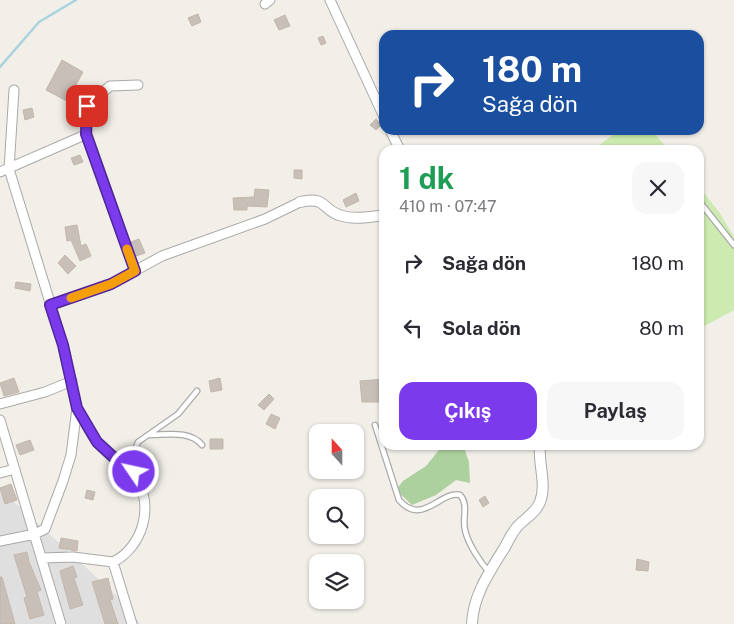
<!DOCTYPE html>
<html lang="tr">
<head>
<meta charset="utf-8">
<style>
  :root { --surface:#fff; --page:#f7f7f7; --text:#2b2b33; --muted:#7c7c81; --accent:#7c3aed }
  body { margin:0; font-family:"Public Sans",sans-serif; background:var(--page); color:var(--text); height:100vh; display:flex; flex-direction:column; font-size:19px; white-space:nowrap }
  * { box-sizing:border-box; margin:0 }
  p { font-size:16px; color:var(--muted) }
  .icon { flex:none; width:28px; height:28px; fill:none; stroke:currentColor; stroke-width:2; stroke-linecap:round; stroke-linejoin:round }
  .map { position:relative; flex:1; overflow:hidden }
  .details { position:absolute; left:379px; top:145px; width:325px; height:305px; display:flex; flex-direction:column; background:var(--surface); border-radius:15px; box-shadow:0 1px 4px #0004 }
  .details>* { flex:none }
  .hud { position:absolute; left:379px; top:30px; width:325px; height:105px; border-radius:15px; box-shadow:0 1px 4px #0004; background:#1a4fa0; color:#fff; overflow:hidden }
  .needle { width:32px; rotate:339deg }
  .tools { position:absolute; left:309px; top:424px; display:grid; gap:10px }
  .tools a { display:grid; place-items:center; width:55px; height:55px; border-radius:10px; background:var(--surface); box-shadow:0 1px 4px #0004; font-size:25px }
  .pin { position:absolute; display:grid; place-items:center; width:42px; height:42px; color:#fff; margin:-21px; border-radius:10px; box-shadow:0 2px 8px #0006 }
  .me { position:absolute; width:55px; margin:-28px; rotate:304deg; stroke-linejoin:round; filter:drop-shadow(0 0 4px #0008) }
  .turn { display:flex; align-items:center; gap:18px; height:105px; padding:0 20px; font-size:22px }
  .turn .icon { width:65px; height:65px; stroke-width:2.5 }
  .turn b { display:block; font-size:35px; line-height:42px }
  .round { display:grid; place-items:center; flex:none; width:52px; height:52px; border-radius:15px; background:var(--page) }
  .head { display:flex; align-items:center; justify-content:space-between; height:85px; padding:0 20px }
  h1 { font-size:30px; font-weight:700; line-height:38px; color:#1e9e55 }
  .cta { display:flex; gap:10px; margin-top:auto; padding:10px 20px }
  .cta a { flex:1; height:58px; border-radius:15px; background:var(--accent); color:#fff; font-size:20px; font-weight:700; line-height:58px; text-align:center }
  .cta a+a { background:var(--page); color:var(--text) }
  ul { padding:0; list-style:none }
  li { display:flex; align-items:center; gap:15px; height:65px; padding:0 20px }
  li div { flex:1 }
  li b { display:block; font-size:19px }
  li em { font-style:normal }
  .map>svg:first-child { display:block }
  .residential { fill:#e0dfdf }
  .grass { fill:#cdebb0 }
  .forest { fill:#add19e }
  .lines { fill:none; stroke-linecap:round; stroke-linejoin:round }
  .stream { stroke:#aad3df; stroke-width:2.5 }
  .building { fill:#c7bfb8; stroke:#c4b6ab }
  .service-casing { stroke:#a9a9a9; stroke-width:7 }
  .minor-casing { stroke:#a9a9a9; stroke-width:11 }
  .tertiary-casing { stroke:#a9a9a9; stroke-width:12 }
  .service { stroke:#fff; stroke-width:4.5 }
  .minor { stroke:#fff; stroke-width:9 }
  .tertiary { stroke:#fff; stroke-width:10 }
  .route-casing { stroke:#51269a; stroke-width:12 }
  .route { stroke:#7c3aed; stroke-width:9 }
  .slow { stroke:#f59e0b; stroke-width:9 }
</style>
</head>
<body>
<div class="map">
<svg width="734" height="624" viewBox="0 0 734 624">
  <rect width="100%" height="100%" fill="#f2efe9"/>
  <path class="residential" d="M0,489L128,606L140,624H0Z"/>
  <path class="grass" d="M619,130H651L669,150H593Z
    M699,187L719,212L734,237V310L699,329Z"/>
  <path class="forest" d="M443,445H463L469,462L470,483L456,480L436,495L412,505L396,490L403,481L426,466Z"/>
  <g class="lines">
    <path class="stream" d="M0,67L39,22L76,0"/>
  </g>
  <path class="building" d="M198,14L201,22L192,26L188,18Z
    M285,15L290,26L279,30L274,20Z
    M323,36L326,43L321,45L318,38Z
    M62,60L83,72L67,101L46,90Z
    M32,108L34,117L25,120L23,110Z
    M376,119L381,125L376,130L370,125Z
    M80,155L83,162L74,165L71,158Z
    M294,170H302V179L294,178Z
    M255,189L269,190L267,207L247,206V210H234L233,198L254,197Z
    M356,193L359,201L346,207L343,200Z
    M77,225L81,246L86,244L91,256L80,261L71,240L67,241L65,227Z
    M139,239L145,253L136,256L131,242Z
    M65,255L76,266L68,274L58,263Z
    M16,282L31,284L30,291L15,288Z
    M14,378L19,392L4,396L0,383Z
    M220,378L222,390L211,392L209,381Z
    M384,379V402H362L360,381Z
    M269,394L274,399L264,410L258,405Z
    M271,414L280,418L275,429L266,424Z
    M210,439H223V449H210Z
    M30,440L34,450L20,455L16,445Z
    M11,484L17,500L5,504L0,488Z
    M87,490L95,492L93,500L85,498Z
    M485,496L489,503L483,507L479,500Z
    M61,538L78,541L77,551L59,548Z
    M27,552L29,562L41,590L37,592L44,615L30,619L24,598L27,597L14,555Z
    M637,559L649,562L648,571L636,570Z
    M73,566L77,577L74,578L83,605L70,609L60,571Z
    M0,577H2L15,624H0Z
    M108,578L113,599L110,600L118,624H105L92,582Z"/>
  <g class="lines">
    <g class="service-casing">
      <path id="service" d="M699,201L734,245
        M375,425L399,500C422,527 441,490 460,495C469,504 462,519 465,530C468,544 480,562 489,572
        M149,435C167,435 190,430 202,445
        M133,474L134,452L138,442L178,414L197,391"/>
    </g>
    <g class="minor-casing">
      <path id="minor" d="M330,0L384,117
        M265,4L270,0
        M390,130L400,150
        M87,134L135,271
        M0,172L87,134V106L110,86L138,85
        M51,305L111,284L162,256L265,219L300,202
        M0,404L45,392L72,381
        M77,409C84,419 89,432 97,442C108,456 126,465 136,479C155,506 142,548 113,562
        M0,420L61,624
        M0,473L15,469
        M0,541L35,534L45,529L63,481L71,455L77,408L63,345L9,169L14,90
        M42,558L73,557L113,562L132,624"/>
    </g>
    <g class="tertiary-casing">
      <path id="tertiary" d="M300,202C327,196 321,209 339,215C352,220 370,217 384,215
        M472,624C473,595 490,571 505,547C508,541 512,533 517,527C525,518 535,514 540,502C547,484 538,464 540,445"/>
    </g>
    <use href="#service" class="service"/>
    <use href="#minor" class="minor"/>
    <use href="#tertiary" class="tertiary"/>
  </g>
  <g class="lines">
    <g class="route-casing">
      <path id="route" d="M87,106L86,134L135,271L111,284L50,305L63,345L77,408L97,442L133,475L134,472"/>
    </g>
    <use href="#route" class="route"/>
    <path class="slow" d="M71,298L111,284L135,271L127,249"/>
  </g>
</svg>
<div class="tools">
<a><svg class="needle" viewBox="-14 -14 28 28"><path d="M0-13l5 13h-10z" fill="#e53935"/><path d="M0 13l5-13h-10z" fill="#7c7c81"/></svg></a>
<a><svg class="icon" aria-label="search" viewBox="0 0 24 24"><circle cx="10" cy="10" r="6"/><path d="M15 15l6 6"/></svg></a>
<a><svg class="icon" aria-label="layers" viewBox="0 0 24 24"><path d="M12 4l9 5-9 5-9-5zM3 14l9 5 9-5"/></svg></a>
</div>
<div class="pin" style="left:87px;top:106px;background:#d93025"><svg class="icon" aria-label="arrive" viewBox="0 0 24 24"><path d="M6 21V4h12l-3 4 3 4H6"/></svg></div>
<svg class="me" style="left:134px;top:472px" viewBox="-20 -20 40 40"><circle r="17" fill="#7c3aed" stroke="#fff" stroke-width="3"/><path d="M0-11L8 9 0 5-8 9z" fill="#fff"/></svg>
<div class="hud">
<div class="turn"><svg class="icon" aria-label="right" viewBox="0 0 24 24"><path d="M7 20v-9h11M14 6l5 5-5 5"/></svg><div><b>180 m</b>Sağa dön</div></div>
</div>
<section class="details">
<div class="head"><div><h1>1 dk</h1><p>410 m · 07:47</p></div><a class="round"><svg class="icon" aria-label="close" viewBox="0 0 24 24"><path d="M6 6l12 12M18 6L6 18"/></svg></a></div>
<ul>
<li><svg class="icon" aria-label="right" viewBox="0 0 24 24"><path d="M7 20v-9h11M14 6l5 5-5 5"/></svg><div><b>Sağa dön</b></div><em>180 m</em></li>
<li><svg class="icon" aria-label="left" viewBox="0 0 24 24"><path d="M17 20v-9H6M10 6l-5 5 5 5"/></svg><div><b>Sola dön</b></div><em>80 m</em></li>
</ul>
<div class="cta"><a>Çıkış</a><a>Paylaş</a></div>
</section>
</div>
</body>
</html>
